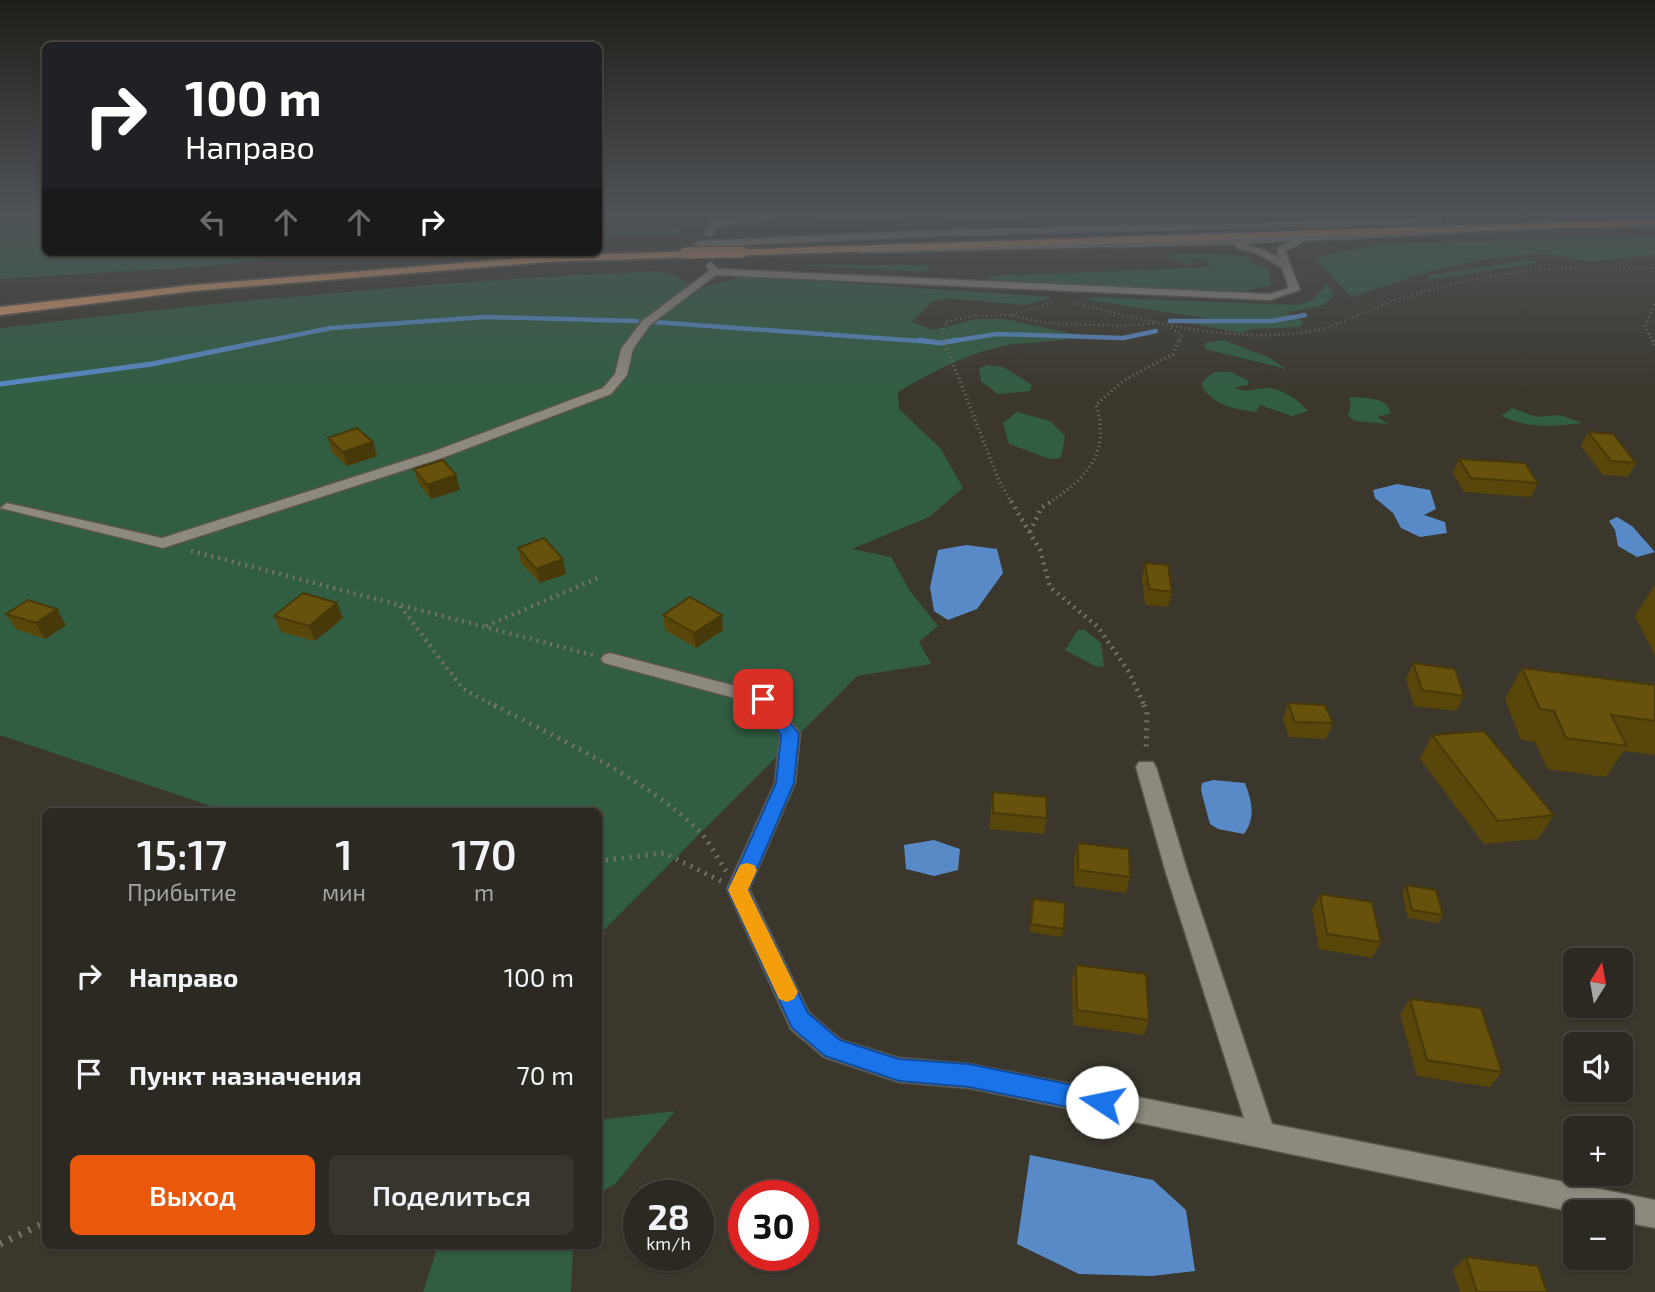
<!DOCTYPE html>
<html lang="ru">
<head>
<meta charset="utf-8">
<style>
  :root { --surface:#2c2922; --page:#38352f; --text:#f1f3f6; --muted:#a6a6a5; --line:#484540; --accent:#ea580c }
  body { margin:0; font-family:"Exo 2",sans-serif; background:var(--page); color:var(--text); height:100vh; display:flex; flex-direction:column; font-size:26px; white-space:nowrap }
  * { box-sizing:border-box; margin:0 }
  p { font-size:23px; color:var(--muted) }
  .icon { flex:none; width:38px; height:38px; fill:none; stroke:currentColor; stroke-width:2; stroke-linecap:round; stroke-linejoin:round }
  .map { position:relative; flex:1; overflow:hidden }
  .panel { position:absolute; left:42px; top:808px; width:560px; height:441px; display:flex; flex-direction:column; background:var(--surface); border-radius:10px; box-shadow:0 2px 5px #0004,0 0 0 2px var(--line) }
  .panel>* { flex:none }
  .top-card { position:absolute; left:42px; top:42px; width:560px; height:214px; border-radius:10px; box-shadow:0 2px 5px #0004,0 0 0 2px var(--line); background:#202124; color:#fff; overflow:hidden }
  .needle { width:46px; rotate:11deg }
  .buttons { position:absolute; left:1563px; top:948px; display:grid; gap:14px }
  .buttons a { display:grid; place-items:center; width:70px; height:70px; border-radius:10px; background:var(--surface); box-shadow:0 2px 5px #0004,0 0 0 2px var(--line); font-size:35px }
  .speed { position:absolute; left:623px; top:1180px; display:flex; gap:14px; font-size:35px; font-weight:700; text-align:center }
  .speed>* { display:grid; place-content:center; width:91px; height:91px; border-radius:50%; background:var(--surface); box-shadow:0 2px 5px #0004,0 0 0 2px var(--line); line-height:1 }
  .speed small { font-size:18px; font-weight:400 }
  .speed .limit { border:10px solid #d22; background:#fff; color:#111 }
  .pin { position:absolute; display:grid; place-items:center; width:60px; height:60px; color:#fff; margin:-30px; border-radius:14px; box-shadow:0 4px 10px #0006 }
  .me { position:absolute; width:77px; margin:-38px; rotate:281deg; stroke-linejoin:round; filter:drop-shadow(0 0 5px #0008) }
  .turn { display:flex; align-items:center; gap:24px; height:147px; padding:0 28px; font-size:32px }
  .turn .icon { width:91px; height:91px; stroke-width:2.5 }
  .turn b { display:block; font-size:49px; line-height:60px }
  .lanes { display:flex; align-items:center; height:66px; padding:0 28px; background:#0003; justify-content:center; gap:35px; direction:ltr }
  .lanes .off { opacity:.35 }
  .eta { display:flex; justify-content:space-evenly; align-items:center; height:119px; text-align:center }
  .eta b { font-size:42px; font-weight:600; line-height:49px }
  .action { display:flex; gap:14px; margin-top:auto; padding:14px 28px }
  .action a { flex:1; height:80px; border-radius:10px; background:var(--accent); color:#fff; font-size:28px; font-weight:600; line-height:80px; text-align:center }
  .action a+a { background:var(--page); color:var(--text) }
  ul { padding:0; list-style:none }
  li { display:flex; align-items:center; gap:21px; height:98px; padding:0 28px }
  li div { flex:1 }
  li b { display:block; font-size:26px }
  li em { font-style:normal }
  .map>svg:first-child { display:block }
  .green { fill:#315e43 }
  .water { fill:#578ac6 }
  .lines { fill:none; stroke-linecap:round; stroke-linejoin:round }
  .stream-far1 { stroke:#578ac6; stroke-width:4.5 }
  .stream { stroke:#578ac6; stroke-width:5 }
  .service-casing { stroke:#59554d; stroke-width:4 }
  .minor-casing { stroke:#59554d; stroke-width:3 }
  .trunk-casing { stroke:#59554d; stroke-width:4 }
  .path-far4 { stroke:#747168; stroke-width:2.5; stroke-dasharray:1 3.5; stroke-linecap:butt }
  .path-far3 { stroke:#747168; stroke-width:3.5; stroke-dasharray:1 3.5; stroke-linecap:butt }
  .path-far2 { stroke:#747168; stroke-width:4.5; stroke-dasharray:2 5; stroke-linecap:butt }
  .path-far1 { stroke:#747168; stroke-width:5; stroke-dasharray:2 6; stroke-linecap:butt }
  .path { stroke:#747168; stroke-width:7; stroke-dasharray:2.5 8; stroke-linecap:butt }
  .service { fill:#8e897e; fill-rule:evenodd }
  .minor { fill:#8e897e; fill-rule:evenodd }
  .trunk { fill:#dc9a6b; fill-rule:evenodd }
  .trunk-bridge-casing { stroke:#59554d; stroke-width:13; stroke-linecap:butt }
  .trunk-bridge { stroke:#dc9a6b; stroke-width:11 }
  .wall { fill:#58460b }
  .shaded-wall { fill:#473909 }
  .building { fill:#66510d; stroke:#473909; stroke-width:2 }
  .route { fill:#1a73e8; stroke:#114b97; stroke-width:2 }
  .slow { fill:#f59e0b }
</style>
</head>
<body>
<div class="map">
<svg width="1655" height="1292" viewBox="0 0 1655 1292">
  <rect width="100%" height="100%" fill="#3b372d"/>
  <path class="green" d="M0,214H45L46,252H329L210,266L0,279Z
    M599,214H697L691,224L599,227Z
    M832,214H1026L1014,220H953L939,216L911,215L892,219L870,217L758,227L761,223Z
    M678,228L681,235L599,237V231Z
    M1655,236V255C1630,255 1603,263 1579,260C1572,259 1565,256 1558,255C1488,251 1417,274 1352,297L1315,259L1341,251L1382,244Z
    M1201,253L1247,256L1252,263L1268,269L1271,285L1243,291L989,283L990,276L1211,267C1207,260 1199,258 1190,259L1192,266L1168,257L1171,254Z
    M1527,260L1538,261L1533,264L1425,280L1431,275Z
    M793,265H911L931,266L926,272Z
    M662,271L701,288L745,276L1052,297L1026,305L944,298L931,302L912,322L933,330L977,319H1005L1079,335C1056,344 1032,341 1008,345C967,353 934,371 898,392L899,409L941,449L963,488L929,517L852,549L891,557L910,591L938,626L919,642L931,664L857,676L599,935L598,812H229L0,735V328C220,302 441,280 662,271Z
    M1328,283L1333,296L1324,305L1286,313L1303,321L1300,327L1252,329L1241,333L1188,323L1218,320L1089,300V297L1298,305L1312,300Z
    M1223,340L1268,357L1286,369L1205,349V343Z
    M989,365L1003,367L1032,385L1030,391L998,394L981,381L979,368Z
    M1214,372H1231L1249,381L1248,385L1234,388C1247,394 1254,388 1268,388C1283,389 1299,400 1308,411L1292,416L1260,405L1256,412C1234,409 1215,406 1202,387L1203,381Z
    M1355,397C1369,399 1386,397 1391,413L1377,417L1389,424L1354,421L1348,415L1351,405L1349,398Z
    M1512,408L1536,417L1560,415L1582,423C1553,427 1528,428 1501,416Z
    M1017,412L1050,421L1065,436L1061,458L1050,459L1009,444L1003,423Z
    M1078,630H1085L1101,643L1104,666L1097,667L1065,650Z
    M675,1111L615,1184L599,1193V1120Z
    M438,1246H573L571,1292H423Z"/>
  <path class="water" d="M1397,484L1430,490L1436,509L1424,515L1445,522L1447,533L1420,537L1401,528L1393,513L1375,498L1373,490Z
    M1617,517L1632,526L1655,552L1637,557L1618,546L1615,530L1609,521Z
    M966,545L997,549L1003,573L977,609L948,620L934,611L930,587L938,550Z
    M1213,780L1245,783C1252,802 1256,817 1244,834L1218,829L1210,824L1201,790L1202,783Z
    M934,840L960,849L958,870L934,876L906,869L904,845Z
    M1030,1155L1153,1180L1186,1210L1195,1271L1152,1276L1079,1274L1017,1244Z"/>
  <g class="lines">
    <path class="stream-far1" d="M1170,321H1272L1305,315
      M654,322L933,342
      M261,342L331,328L485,317L637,321
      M946,342L997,334L1123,338L1156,331"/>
    <path class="stream" d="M920,340L940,343L957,340
      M0,384L152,364L270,340"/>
    <g class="service-casing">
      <path id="service" d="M707,214H713L716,225H712Z"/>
    </g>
    <g class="minor-casing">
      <path id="minor" d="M773,214H805L717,226L712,236L704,234L711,222Z
        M1438,218L1441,219V223L939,236L699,247L694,244L699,241L939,230Z
        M1476,227L1479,228V232L1302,241L1301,244L1285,251L1300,290L1270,300L716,275L650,325L633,349L627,375L611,394L442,458L163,548L0,508L7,503L162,538L432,452L603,388L615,374L621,349L642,321L709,271L706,265L711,262L718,269L1270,294L1289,288L1282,268L1256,253L1236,248V244L861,253L856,250L861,247L1211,239ZM1292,241L1277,248L1278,257L1262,249L1241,244Z
        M610,653L770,695L797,729L800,734L795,783L749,889L809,1013L841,1040L899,1058L969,1064L1244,1118L1166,873L1136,767L1139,762H1153L1156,767L1188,873L1272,1124L1655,1200V1228L1620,1221V1213H1579L969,1088L899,1082L824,1057L791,1029L727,889L775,783L780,735L757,704L604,663L601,659L604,655Z"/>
    </g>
    <g class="trunk-casing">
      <path id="trunk" d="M1655,219V225L547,262L193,291L0,315V307L193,285L547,256Z"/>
    </g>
    <path class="path-far4" d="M0,218L46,222
      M1075,303C1149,322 1230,343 1307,332C1339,328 1375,305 1407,296C1491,271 1568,264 1655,268
      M1012,315L1053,302
      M1171,328L1182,335L1179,342
      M944,342L942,336L945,322L974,316L1009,315L1044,323L1120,326L1153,323
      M1653,342L1645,326L1655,303"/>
    <path class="path-far3" d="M944,340L999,481L1012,503
      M1653,340L1655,345
      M1049,503C1087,478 1111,452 1096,405L1123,381L1173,354L1179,340"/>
    <path class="path-far2" d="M1011,501L1040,550L1050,587L1098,627L1129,672L1145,707
      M1030,532L1041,508L1052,501
      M191,551L593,655
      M400,606L463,689L497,707
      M486,626L598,578"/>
    <path class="path-far1" d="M494,705C559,739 647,779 699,831C710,842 717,858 726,871
      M1144,705L1147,712L1146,752
      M598,861L664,853L721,881"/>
    <path class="path" d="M0,1244L46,1222"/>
    <use href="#service" class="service"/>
    <use href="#minor" class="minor"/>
    <use href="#trunk" class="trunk"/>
    <g class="trunk-bridge-casing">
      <path id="trunk-bridge" d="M685,253L742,252"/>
    </g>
    <use href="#trunk-bridge" class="trunk-bridge"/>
  </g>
  <path class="wall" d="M1588,432L1636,463L1628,477L1603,475L1581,446Z
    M328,438L373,442L377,456L347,466L332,452Z
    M1459,459L1538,483L1531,497L1464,492L1453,473Z
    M414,469L456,475L460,490L431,499L418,483Z
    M518,548L566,574L540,583L521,563Z
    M1145,563L1172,592L1168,607L1145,605L1142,578Z
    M1654,586H1655V656L1635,616Z
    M6,614L66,625L45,639L16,629Z
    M663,615L723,630L696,648L665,630Z
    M274,616L343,618L315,641L281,632Z
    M1413,663L1464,696L1456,711L1414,706L1406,679Z
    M1522,668L1655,685V755L1624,751L1606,777L1547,769L1535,742L1521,740L1505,699Z
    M1288,703L1333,723L1326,739L1289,737L1283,719Z
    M1432,735L1554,815L1538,839L1484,844L1420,759Z
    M993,792L1047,818L1044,834L990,829L991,808Z
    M1078,843L1130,877L1126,893L1074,886V858Z
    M1406,885L1443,915L1439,923L1408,918L1402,893Z
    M1320,894L1381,942L1372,958L1319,949L1312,910Z
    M1033,899L1064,929L1062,937L1030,932L1031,907Z
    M1076,965L1149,1020L1144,1035L1073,1025L1072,980Z
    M1410,999L1502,1072L1490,1087L1417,1076L1400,1014Z
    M1466,1257L1547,1292H1460L1453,1270Z"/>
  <path class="shaded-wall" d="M373,442L377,456L347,466L343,452Z
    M456,475L460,490L431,499L427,485Z
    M563,559L566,574L540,583L536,569Z
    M337,603L343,618L315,641L309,626Z
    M57,609L66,625L45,639L36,623Z
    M722,615L723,630L696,648L694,633Z"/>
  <path class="building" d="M357,428L373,442L343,452L328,438Z
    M1588,432L1613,434L1636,463L1611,461Z
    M1459,459L1525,463L1538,483L1471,478Z
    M443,460L456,475L427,485L414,469Z
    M544,538L563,559L536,569L518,548Z
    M1145,563L1168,565L1172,592L1149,589Z
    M303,593L337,603L309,626L274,616Z
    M690,597L722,615L694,633L663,615Z
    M28,600L57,609L36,623L6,614Z
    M1413,663L1455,669L1464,696L1422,690Z
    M1522,668L1655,685V721L1611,715L1627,746L1566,738L1554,711L1540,709Z
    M1288,703L1325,705L1333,723L1295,722Z
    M1484,731L1554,815L1498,821L1432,735Z
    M993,792L1046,797L1047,818L993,813Z
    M1078,843L1129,849L1130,877L1078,870Z
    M1406,885L1436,890L1443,915L1412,910Z
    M1320,894L1372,902L1381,942L1327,934Z
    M1033,899L1065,903L1064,929L1031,924Z
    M1076,965L1146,974L1149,1020L1077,1010Z
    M1410,999L1481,1008L1502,1072L1427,1060Z
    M1466,1257L1538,1266L1547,1292H1477Z"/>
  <linearGradient id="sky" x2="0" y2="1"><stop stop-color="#201e19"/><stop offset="0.54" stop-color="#4f5357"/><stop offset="1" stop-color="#4f5357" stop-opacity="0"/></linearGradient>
  <rect width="1655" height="395" fill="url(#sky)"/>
  <path class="route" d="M763,693L769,695L799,734L794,783L748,890L808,1013L840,1040L899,1059L969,1064L1102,1091L1110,1094L1114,1102L1110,1111L1102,1114L969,1087L899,1081L825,1056L792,1028L728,890L776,783L781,735L755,699Z"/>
  <path class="slow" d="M747,863L754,865L757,870L748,890L798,992L794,999L787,1002L779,999L728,890L740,865Z"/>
</svg>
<div class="buttons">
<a><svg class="needle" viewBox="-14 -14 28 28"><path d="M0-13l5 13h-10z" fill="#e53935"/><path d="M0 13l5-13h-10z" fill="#a6a6a5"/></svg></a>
<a><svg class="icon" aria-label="sound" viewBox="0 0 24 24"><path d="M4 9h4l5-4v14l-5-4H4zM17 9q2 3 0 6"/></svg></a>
<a>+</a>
<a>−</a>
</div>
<div class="speed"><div>28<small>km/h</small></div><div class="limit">30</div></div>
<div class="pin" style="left:763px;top:699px;background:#d93025"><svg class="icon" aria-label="arrive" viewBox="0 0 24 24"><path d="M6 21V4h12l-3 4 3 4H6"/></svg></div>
<svg class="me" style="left:1102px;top:1102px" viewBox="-20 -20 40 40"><circle r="19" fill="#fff"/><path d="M0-13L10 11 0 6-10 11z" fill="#1a73e8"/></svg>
<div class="top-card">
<div class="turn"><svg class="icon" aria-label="right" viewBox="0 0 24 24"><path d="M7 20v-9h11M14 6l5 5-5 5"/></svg><div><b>100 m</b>Направо</div></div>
<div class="lanes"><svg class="icon off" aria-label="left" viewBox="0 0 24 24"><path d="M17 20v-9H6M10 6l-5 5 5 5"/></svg><svg class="icon off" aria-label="ahead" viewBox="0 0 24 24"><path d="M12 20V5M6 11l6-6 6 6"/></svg><svg class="icon off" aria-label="ahead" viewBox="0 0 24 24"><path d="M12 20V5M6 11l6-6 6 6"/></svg><svg class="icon" aria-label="right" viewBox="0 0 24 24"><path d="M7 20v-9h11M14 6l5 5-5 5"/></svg></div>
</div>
<section class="panel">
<div class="eta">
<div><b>15:17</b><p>Прибытие</p></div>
<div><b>1</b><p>мин</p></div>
<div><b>170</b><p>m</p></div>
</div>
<ul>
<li><svg class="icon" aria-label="right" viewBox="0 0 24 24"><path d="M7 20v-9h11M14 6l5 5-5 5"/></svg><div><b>Направо</b></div><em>100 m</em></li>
<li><svg class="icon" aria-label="arrive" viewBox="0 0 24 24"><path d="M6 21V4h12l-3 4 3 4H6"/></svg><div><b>Пункт назначения</b></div><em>70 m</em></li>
</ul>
<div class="action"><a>Выход</a><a>Поделиться</a></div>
</section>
</div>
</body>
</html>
